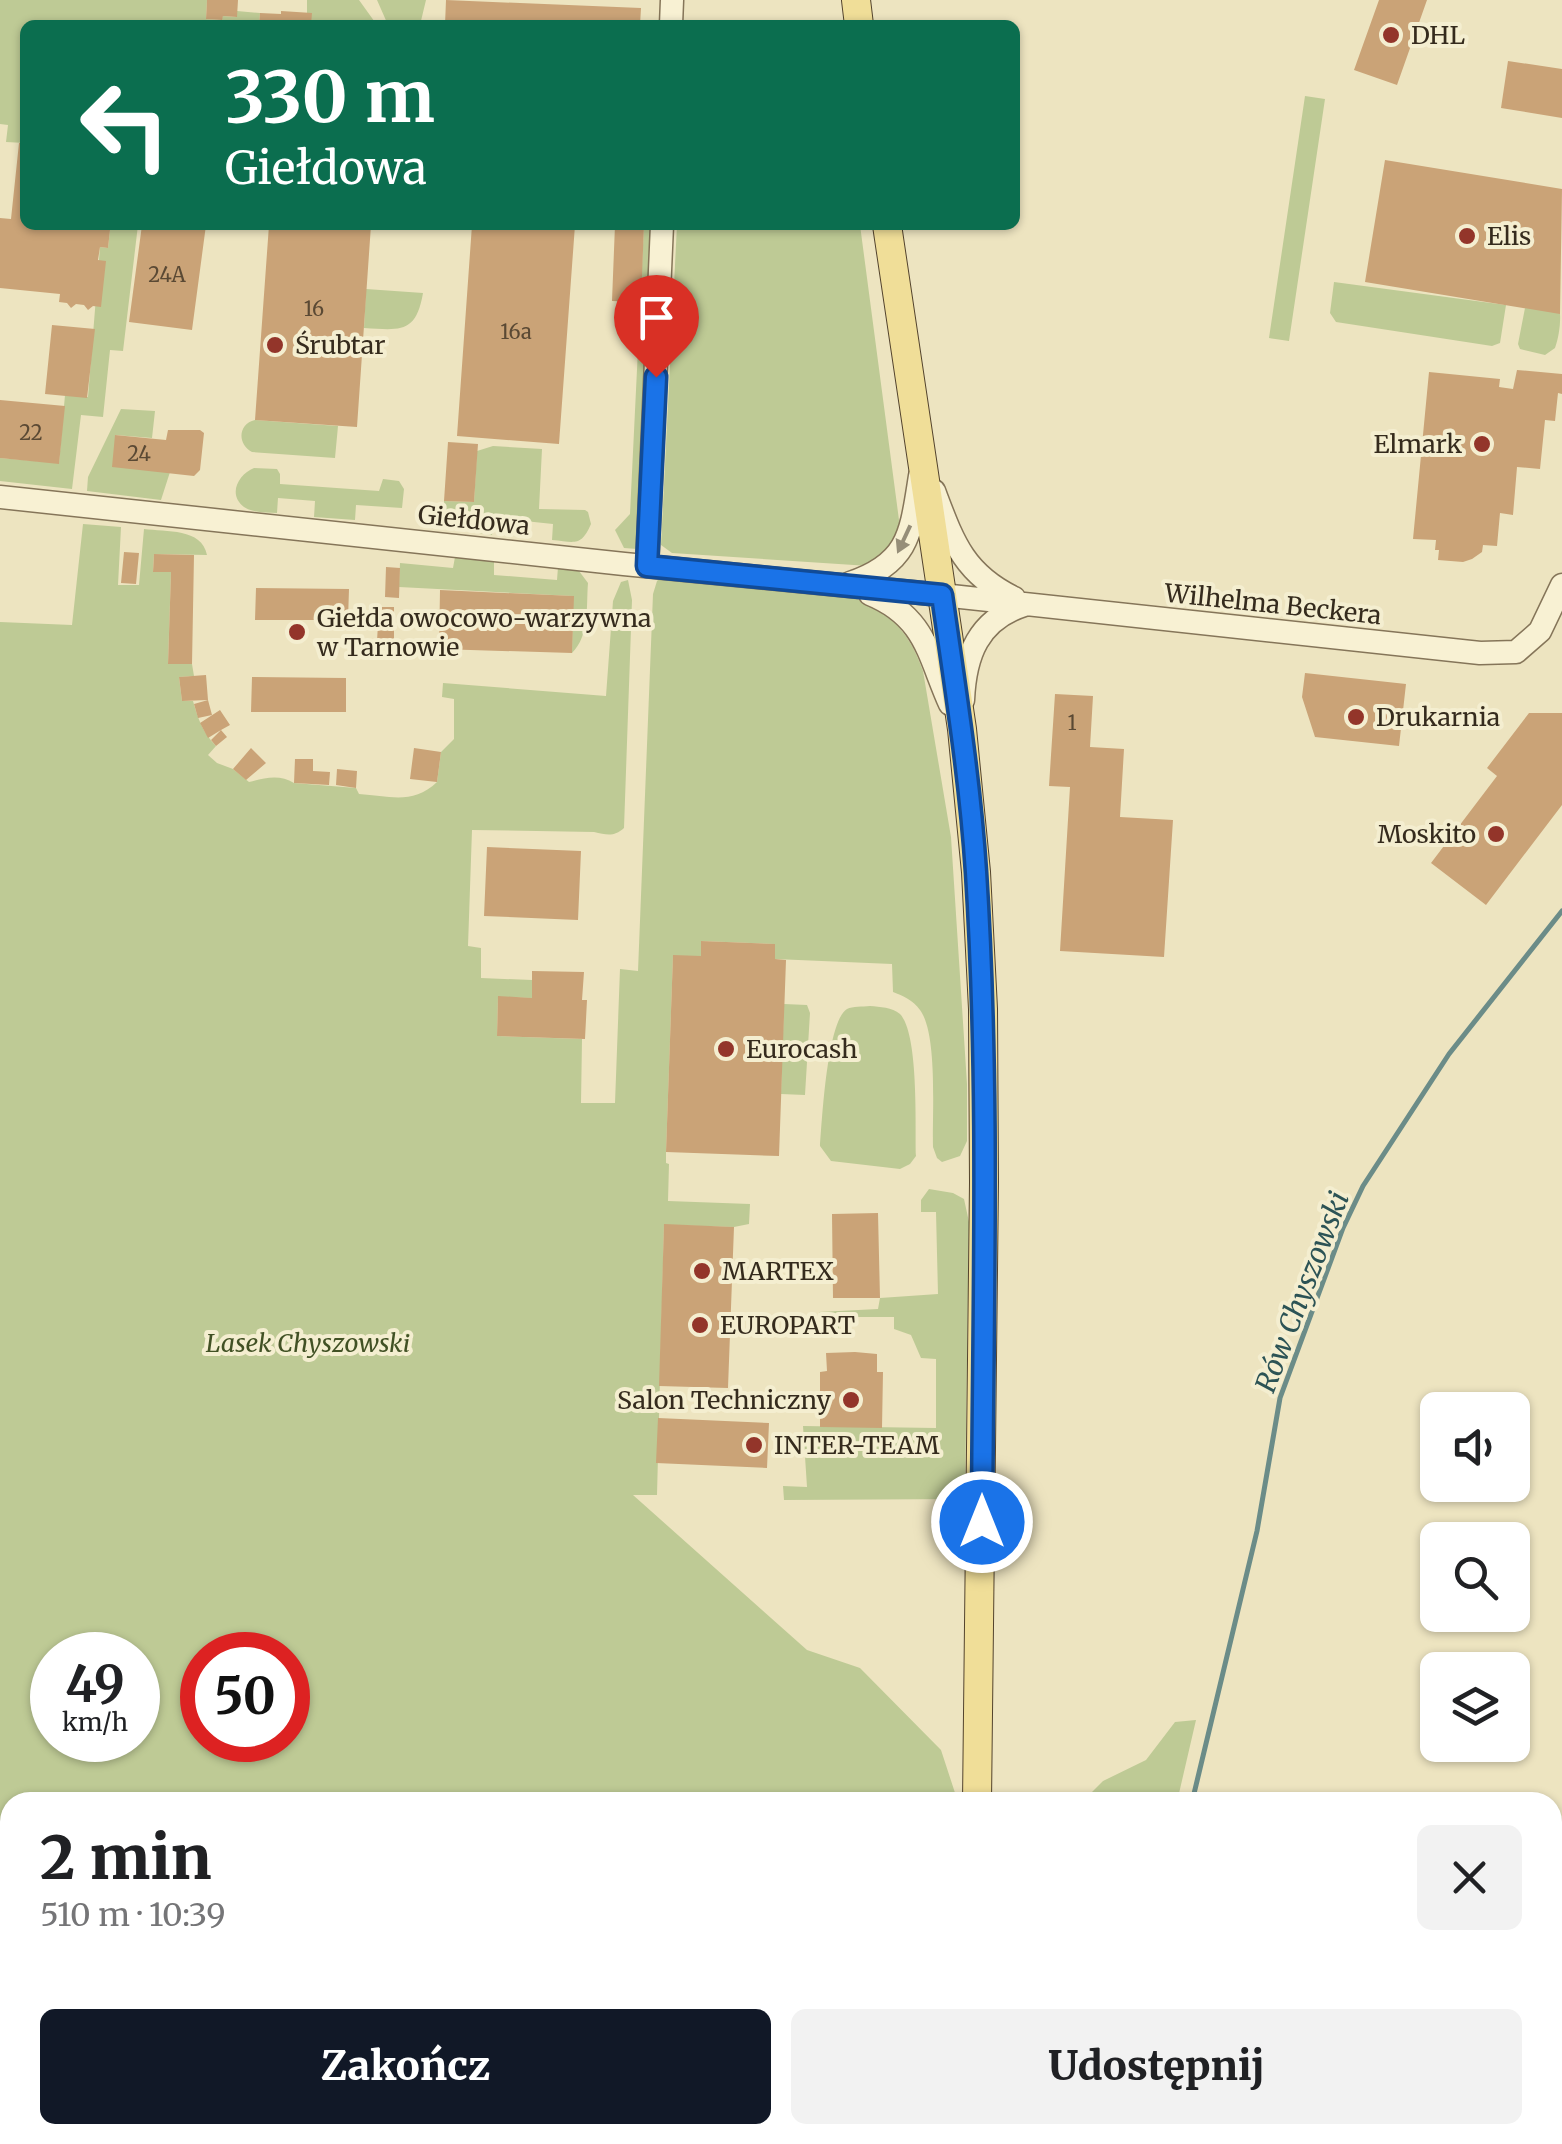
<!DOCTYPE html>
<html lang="pl">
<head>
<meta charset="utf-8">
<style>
  :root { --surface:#fff; --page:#f2f2f2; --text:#202124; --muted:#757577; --accent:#111827 }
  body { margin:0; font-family:Merriweather,serif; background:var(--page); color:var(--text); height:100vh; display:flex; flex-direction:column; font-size:38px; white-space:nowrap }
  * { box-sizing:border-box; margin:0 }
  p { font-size:32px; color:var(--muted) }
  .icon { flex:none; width:55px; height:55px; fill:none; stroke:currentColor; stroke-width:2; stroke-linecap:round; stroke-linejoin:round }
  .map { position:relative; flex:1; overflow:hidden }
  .sheet { position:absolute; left:0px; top:1792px; width:1562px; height:352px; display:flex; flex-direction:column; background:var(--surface); border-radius:30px 30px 0 0; box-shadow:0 2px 8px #0004 }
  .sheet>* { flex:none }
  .guide { position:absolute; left:20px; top:20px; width:1000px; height:210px; border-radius:15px; box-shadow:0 2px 8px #0004; background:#0b6e4f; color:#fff; overflow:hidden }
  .tools { position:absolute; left:1420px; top:1392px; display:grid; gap:20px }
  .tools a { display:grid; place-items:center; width:110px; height:110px; border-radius:15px; background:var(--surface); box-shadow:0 2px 8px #0004; font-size:50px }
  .speed { position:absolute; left:30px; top:1632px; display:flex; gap:20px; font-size:50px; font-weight:700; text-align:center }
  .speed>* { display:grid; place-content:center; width:130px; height:130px; border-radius:50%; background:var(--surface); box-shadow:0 2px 8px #0004; line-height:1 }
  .speed small { font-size:25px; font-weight:400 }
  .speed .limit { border:15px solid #d22; background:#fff; color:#111 }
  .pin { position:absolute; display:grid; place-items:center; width:85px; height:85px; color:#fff; margin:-102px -42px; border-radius:50% 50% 50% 0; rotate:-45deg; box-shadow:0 0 10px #0007 }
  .pin .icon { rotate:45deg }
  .me { position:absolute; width:110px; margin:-55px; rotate:0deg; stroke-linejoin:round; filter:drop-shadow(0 0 8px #0008) }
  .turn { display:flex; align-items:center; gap:35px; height:210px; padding:0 40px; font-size:45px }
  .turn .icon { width:130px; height:130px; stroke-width:2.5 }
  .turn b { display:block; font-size:70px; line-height:85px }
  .round { display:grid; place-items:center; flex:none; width:105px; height:105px; border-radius:15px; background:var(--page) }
  .summary { display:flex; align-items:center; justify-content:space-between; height:170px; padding:0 40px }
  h1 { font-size:60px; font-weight:800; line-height:75px }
  .cta { display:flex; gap:20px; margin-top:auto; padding:20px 40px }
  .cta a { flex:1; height:115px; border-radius:15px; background:var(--accent); color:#fff; font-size:40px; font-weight:800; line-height:115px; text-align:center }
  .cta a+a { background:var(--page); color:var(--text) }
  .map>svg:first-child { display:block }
  .green { fill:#beca95; fill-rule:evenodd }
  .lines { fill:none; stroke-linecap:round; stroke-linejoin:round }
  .stream { stroke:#6b8c88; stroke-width:5 }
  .building { fill:#caa377 }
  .minor-casing { stroke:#857559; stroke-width:25 }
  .major-casing { stroke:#53432d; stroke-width:30 }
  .minor { stroke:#f8f1d3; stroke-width:22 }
  .major { stroke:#f0de98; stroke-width:28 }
  .oneway { fill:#968e78 }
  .route-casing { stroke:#114b97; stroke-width:25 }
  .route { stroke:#1a73e8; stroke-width:18 }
  .poi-dot { fill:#93352a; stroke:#f4eed0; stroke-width:4 }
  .labels { text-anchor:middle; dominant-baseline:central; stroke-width:8; stroke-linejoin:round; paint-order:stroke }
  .number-label { font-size:20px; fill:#5a4934 }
  .poi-label { font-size:25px; fill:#352b1d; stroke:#f4eed0; text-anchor:start }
  .street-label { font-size:25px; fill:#352b1d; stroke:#f4eed0 }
  .park-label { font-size:25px; font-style:italic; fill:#415124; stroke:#f4eed0 }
  .water-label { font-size:28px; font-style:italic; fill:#2c5355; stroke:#f4eed0 }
</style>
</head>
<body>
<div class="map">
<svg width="1562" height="2144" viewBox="0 0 1562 2144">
  <rect width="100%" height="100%" fill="#ede4c0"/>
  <path class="green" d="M0,0H207L206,19L221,20L223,16L236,17L237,11L260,13L259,25H25V143L6,142L8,125L0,124Z
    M307,0H359L377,25H311L307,13Z
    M377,0H426L420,25H388Z
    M1305,96L1325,99L1289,341L1269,338Z
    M114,225H138L123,351L110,350L103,417L81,415L72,489L0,481V458L59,463L65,395L88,397L100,247L108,248L110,230L113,229Z
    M644,225H658L637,549L624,548L615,530L630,514Z
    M677,225L842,230L843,225H860L899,520L898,540L869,566L672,553L661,545Z
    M1334,282L1506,305L1500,343L1492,346L1336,322L1330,313Z
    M366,289L423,293C416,334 400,330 364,328Z
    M1558,301C1562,314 1560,334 1555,348L1545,355L1520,349L1518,344L1525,308Z
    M121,409L155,411L152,438L115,435L170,472L161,500L87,491L88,477Z
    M255,420L338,426L335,458L252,452C237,444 238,424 255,420Z
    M493,446L542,449L539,509L585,510L588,512L591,524C581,547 575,542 552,540L553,524L495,518L492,535L454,529V518L444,516V501L474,502L477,451Z
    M254,468L277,469L280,474V484L379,491L383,479L399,481L404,489L402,508L356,505L355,520L314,517L315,501L278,498L277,513C267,512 253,513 244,507C227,494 239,474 254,468Z
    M83,524L121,527L118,585H139L144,529C166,532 202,528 207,555L154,554L153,571L171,572L168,663L192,664L194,676L179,677L182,701H193C198,719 203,733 216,746L208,755L217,763L233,769L249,782C264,778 280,774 294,783L356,788L359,794C390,796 413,805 437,782L441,752L454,739V699L442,697L443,683L606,696L613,601L621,582L628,580L632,600L624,828C614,837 607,835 594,832L472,830L468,946L481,948V978L532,980V998L498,997L497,1036L582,1039L581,1103H615L620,969L638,971L653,594L657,581L663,575L845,594C887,610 908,628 923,671L951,837L967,1084V1141L960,1156L942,1162L937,1158L933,1147C932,1115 938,1034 920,1010C913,1000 903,996 893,992L892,964L775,959L774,944L701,941V956H673L666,1152V1163L669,1164L668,1201L750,1204L749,1224L734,1227L664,1225L657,1495H633L807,1650L860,1668L941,1750L958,1802H10V2109L0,2108V622L72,625ZM52,1655H138V1740H52ZM202,1655H288V1740H202Z
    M455,557L494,561V575L557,580L558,567H576L588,583C586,607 590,635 572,653L573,596L399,587L400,563L453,568Z
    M784,1004L807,1005L810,1013L805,1095L781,1094Z
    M870,1006C880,1007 892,1007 900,1014C919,1034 915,1126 916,1156L910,1164L900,1169L831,1161L820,1146C822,1121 827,1021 847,1009C853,1006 862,1007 870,1006Z
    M929,1189L953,1193L964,1199L969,1222L965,1499L784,1500L783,1486L807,1487L803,1426L936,1428V1359L921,1358L911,1335L894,1329V1317H839V1330L825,1327L819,1312L878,1309L880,1298L938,1294L936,1212H921V1200Z
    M1196,1720L1177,1802H1082L1103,1781L1146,1760L1175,1722Z
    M601,2135H960V2144H598Z
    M1060,2135H1286L1291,2144H1058Z"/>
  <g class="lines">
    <path class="stream" d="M1192,1802L1257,1531L1280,1398L1343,1228L1363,1186L1449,1054L1562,911
      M1118,2144L1120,2135"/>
  </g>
  <path class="building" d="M207,0H238L237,17L223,16L222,20L206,19Z
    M446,0L641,8L640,25H445Z
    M1379,0H1427L1397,85L1354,70Z
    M281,11L312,13L311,25H259L260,13L281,14Z
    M1508,61L1562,69V118L1501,108Z
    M19,143H25V225H114L113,230H110L108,248L100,247L98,260L106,261L101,307L93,306L88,310L84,305L76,304L71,308L67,303L59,302L60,294L0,288V218L11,219Z
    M1385,160L1562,189L1560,314L1365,282Z
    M142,225H206L192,330L129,322Z
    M269,225H371L357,427L255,420Z
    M472,225H575L559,444L457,436Z
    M615,225H644L641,302L612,301Z
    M52,325L95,329L87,398L45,394Z
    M1517,370L1562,374V394L1558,393L1555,421L1545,420L1540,469L1517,467L1513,515L1500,513L1497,546L1483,545L1482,552L1472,559L1463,562L1438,560L1439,550H1435L1436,540L1413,539L1429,372L1500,379L1499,387L1513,389Z
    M0,400L65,406L59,464L0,458Z
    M168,430H200L204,433L200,470L194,476L112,467L115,435L166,440Z
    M448,442L478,444L474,502L444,501Z
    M124,552L139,553L136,584L121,583Z
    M154,554L194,555L192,664H168L171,572H153Z
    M386,567L400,568L399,598L385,597Z
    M256,588L349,589L348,620H255Z
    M440,590L574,596L572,653L439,649Z
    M379,607H394V641H377Z
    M1305,673L1406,684L1399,746L1315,737L1302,697Z
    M206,675L208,700L212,715L198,718L194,704L208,700L182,701L179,677Z
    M252,677L346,678V712H251Z
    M1055,694L1093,696L1090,747L1124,749L1120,817L1173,820L1164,957L1060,951L1070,787L1049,786Z
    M220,710L230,725L221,730L227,737L216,746L211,740L221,730L208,738L200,723Z
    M1529,713H1562V805L1486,905L1431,863L1497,776L1487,768Z
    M251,748L266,763L246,780L233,769Z
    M414,748L441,752L437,782L410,779Z
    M295,759H313V771L330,772L329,785L294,783Z
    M337,769L357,771L356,788L336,785Z
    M487,847L581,851L578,920L484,916Z
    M701,941L775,944V959L786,960L779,1156L666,1152L673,955L701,956Z
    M532,971L584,972L582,1000H587L585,1039L497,1036L498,996L532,998Z
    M878,1213L880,1298H833L832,1214Z
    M664,1224L734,1227L728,1388L659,1386Z
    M855,1352L877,1354V1372H883L882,1428L820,1427V1372L827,1371L826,1353Z
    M658,1418L769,1423L767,1468L656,1463Z"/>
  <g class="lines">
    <g class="minor-casing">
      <path id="minor" d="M671,25L672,0
        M934,491C953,541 963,573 1014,598
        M0,497L624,564L942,595L1480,653L1516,652L1540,631L1562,585
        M647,566L662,225
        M850,583C910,563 911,532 920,476
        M870,594C926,617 928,655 950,704
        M963,700C965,655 978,620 1024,605"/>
    </g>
    <g class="major-casing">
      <path id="major" d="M856,0L859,25
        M887,225L962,729L976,872L983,1009L984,1182L977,1802
        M971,2144V2135"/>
    </g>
    <use href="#minor" class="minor"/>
    <use href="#major" class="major"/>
  </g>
  <defs><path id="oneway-solid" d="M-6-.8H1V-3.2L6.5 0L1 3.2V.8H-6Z" transform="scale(2.5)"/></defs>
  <use class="oneway" href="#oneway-solid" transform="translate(904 539) rotate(115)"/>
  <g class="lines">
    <g class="route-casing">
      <path id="route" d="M656,377L647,566L942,595C955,687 970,779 976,872C990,1089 983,1306 982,1522"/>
    </g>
    <use href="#route" class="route"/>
  </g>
  <g class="poi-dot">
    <circle cx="1391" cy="35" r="10"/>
    <circle cx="1467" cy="236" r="10"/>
    <circle cx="275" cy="345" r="10"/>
    <circle cx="1482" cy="444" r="10"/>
    <circle cx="297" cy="632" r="10"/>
    <circle cx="1356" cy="717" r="10"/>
    <circle cx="1496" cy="834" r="10"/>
    <circle cx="726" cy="1049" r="10"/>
    <circle cx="702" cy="1271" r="10"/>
    <circle cx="700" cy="1325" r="10"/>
    <circle cx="851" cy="1400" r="10"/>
    <circle cx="754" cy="1445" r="10"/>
  </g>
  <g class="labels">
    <g class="number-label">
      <text x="167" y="274">24A</text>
      <text x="314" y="308">16</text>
      <text x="516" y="331">16a</text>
      <text x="31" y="432">22</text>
      <text x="139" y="453">24</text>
      <text x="1072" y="722">1</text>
    </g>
    <g class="poi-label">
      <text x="1411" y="35">DHL</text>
      <text x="1487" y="236">Elis</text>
      <text x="295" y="345">Śrubtar</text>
      <text x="1462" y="444" text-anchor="end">Elmark</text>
      <text x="317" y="618">Giełda owocowo-warzywna<tspan x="317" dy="29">w Tarnowie</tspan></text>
      <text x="1376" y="717">Drukarnia</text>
      <text x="1476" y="834" text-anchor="end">Moskito</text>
      <text x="746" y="1049">Eurocash</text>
      <text x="722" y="1271">MARTEX</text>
      <text x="720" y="1325">EUROPART</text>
      <text x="831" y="1400" text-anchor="end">Salon Techniczny</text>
      <text x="774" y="1445">INTER-TEAM</text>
    </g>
    <g class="street-label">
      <text transform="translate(474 520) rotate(6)">Giełdowa</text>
      <text transform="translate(1273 604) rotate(6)">Wilhelma Beckera</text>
    </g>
    <g class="park-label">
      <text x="308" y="1343">Lasek Chyszowski</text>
    </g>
    <g class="water-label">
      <text transform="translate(1302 1292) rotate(-69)">Rów Chyszowski</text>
    </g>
  </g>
</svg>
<div class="tools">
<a><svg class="icon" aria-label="sound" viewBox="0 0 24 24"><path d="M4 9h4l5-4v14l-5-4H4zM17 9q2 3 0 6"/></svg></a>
<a><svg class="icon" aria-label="search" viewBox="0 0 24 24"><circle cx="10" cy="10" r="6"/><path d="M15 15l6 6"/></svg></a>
<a><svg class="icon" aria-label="layers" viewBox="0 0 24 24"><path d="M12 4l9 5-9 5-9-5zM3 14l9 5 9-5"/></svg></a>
</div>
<div class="speed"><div>49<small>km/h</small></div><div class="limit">50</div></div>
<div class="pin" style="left:656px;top:377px;background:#d93025"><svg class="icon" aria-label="arrive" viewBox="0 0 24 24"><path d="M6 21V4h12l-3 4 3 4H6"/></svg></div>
<svg class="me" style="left:982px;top:1522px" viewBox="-20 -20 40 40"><circle r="17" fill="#1a73e8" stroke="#fff" stroke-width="3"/><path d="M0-11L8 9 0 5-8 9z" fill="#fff"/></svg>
<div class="guide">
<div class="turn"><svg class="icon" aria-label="left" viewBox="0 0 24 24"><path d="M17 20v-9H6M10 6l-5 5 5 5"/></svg><div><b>330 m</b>Giełdowa</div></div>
</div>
<section class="sheet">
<div class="summary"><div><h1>2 min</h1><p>510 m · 10:39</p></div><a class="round"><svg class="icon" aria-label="close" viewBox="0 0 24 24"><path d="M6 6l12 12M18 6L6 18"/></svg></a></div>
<div class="cta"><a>Zakończ</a><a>Udostępnij</a></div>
</section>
</div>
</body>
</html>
